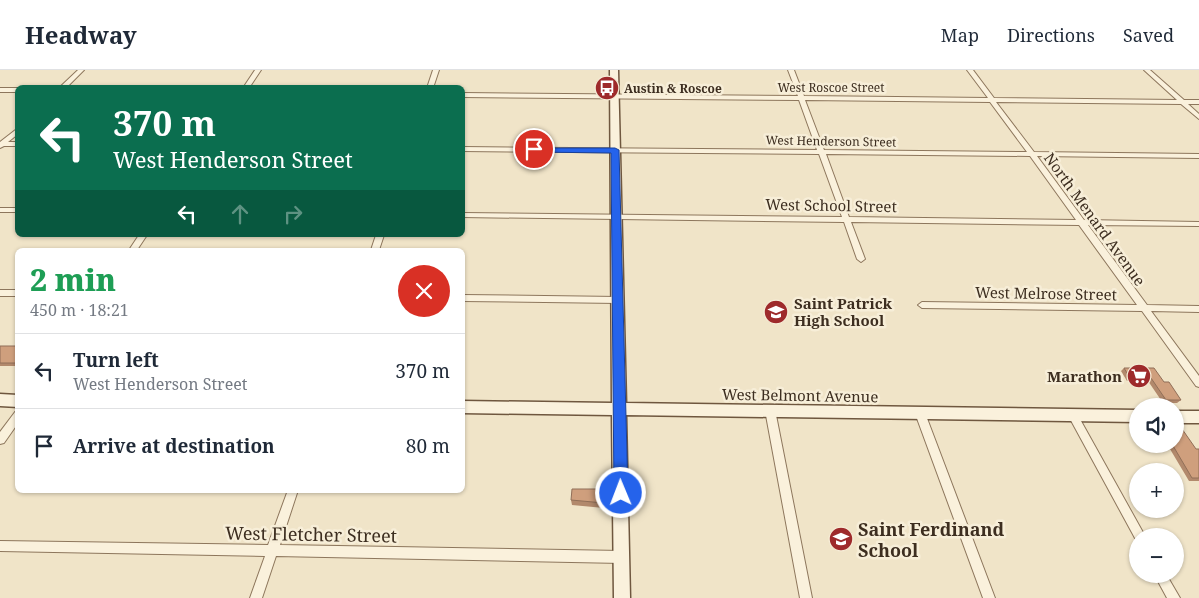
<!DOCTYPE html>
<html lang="en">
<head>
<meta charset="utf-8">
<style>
  :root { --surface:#fff; --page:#f6f6f7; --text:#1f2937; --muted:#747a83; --line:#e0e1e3 }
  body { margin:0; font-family:"Noto Serif",serif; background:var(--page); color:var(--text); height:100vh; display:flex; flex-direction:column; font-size:19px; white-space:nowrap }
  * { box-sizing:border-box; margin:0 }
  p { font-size:16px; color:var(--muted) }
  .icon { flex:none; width:28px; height:28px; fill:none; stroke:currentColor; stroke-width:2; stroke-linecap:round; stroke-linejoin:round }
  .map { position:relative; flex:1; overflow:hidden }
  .side { position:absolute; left:15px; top:178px; width:450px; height:245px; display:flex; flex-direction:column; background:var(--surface); border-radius:8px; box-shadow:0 1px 4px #0004 }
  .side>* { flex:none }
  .guide { position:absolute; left:15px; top:15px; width:450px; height:152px; border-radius:8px; box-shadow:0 1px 4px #0004; background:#0b6e4f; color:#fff; overflow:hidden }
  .controls { position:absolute; left:1129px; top:328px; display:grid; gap:10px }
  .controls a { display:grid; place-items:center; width:55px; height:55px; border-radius:50%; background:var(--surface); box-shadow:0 1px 4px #0004; font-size:25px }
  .pin { position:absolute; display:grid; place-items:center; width:42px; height:42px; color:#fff; margin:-21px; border:2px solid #fff; border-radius:50%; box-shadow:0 1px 5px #0007 }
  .me { position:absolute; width:55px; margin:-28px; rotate:359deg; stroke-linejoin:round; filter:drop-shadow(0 0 4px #0008) }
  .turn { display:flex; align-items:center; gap:18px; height:105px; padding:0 15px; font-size:22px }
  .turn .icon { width:65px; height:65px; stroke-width:2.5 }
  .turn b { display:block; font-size:35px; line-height:42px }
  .lanes { display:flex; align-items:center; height:48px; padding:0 15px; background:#0003; justify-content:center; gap:25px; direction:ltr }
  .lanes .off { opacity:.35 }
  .round { display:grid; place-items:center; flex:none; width:52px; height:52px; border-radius:26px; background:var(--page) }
  .overview { display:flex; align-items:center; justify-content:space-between; height:85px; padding:0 15px }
  h1 { font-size:30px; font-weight:800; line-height:38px; color:#1e9e55 }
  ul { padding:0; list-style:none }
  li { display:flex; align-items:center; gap:15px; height:75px; padding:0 15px; border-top:1px solid var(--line) }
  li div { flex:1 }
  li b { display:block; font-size:19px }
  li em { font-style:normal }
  header { display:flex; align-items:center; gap:30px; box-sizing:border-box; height:70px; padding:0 25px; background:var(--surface); border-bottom:1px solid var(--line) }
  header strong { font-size:24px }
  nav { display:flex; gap:28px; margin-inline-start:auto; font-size:18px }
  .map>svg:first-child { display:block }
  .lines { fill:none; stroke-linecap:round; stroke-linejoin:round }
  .street-casing { stroke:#8d765c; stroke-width:2 }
  .secondary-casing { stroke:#6f573f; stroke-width:3 }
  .street { fill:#faf1dc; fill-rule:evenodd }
  .secondary { fill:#faf1dc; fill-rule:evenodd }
  .wall { fill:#b2896c }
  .building { fill:#cf9f7d; stroke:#916f58 }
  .route { fill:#2563eb; stroke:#184099 }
  .labels { text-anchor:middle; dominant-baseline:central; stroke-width:5; stroke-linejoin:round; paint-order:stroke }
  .far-street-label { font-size:12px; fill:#3d2e20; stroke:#f7eed8 }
  .far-poi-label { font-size:12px; font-weight:bold; fill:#3d2e20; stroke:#f7eed8; text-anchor:start }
  .street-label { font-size:15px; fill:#3d2e20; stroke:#f7eed8 }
  .poi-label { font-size:15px; font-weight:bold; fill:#3d2e20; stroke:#f7eed8; text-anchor:start }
  .near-poi-label { font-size:18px; font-weight:bold; fill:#3d2e20; stroke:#f7eed8; text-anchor:start }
  .near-street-label { font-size:18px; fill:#3d2e20; stroke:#f7eed8 }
</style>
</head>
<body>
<header>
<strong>Headway</strong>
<nav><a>Map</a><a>Directions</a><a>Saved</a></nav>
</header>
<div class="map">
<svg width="1199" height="528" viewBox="0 0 1199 528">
  <rect width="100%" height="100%" fill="#f0e4c8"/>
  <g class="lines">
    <g class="street-casing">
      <path id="street" d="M78,0H84L66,18H59Z
        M255,0H261L249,18H243Z
        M433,0H439L433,18H427Z
        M788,0H794L804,26L988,28L967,0H973L994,28L1177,30L1144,0H1150L1184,30H1199V34H1188L1199,44V49L1181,34L996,32L1034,82L1199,84V88L1037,86L1084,150L1199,152V156L1088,155L1147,235L1199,236V242L1151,241L1199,306V317L1196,316L1142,241L922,238L918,235L922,232L1137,235L1079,155L851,152L865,189L861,192L857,189L844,152L462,147V143L842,147L819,84L462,81V77L817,80L799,30L462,27V23L798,26ZM805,30L990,32L1027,82L824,80ZM826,84L1030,86L1076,150L849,147Z
        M0,18H18V22H0Z
        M18,58V64L8,72H18V76H4L0,78V72Z
        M0,138H18V142H0Z
        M139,165H147L137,180H129Z
        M376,165H384L379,180H371Z
        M0,220H18V226H0Z
        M462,225L618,227L622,230L618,233L462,231Z
        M770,336L773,337L775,340L812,528H800L765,340L767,337Z
        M920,339L923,340L925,343L995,528H983L915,343L917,340Z
        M18,341V353L4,373L0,374V362L15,342Z
        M1073,341L1076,342L1145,466H1138V470H1136L1068,345L1070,342Z
        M288,420H298L280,475L622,481L626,483L628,487L626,491L622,493L276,486L262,528H250L265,486L0,481V471L268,475Z
        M1154,504H1166L1180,528H1167Z"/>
    </g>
    <g class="secondary-casing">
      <path id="secondary" d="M610,0H618L626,333L1138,340V352L626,345L630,528H614L612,345L462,343V331L612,333Z
        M0,324L18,325V337L0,336Z
        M1175,341H1199V353H1175Z"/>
    </g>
    <use href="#street" class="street"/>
    <use href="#secondary" class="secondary"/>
  </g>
  <path class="wall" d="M0,276H18V296H0Z
    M1124,298L1164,312L1181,330L1177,333H1163L1148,311H1127L1121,301Z
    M1167,374H1175L1196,379H1199V411H1189Z
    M604,419V438L572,435L571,430Z"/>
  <path class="building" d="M0,276H18V293H0Z
    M1124,298H1154L1164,312H1169L1181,330H1166L1151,308H1130Z
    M1175,356H1180L1196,379H1199V408H1192L1172,374H1175Z
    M572,419H604V433L571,430Z"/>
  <path class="route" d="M531,78H615L619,80L628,423L626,428L621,429L616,428L614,423L611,83L534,82L531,81Z"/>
  <defs>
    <g id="bus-disc" transform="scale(1.25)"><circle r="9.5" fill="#9e2a2b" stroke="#f7eed8"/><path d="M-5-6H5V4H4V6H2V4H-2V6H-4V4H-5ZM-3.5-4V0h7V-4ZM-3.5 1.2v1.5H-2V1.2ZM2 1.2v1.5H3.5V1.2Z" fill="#fff"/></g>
    <g id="school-disc" transform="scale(1.25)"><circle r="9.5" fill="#9e2a2b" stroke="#f7eed8"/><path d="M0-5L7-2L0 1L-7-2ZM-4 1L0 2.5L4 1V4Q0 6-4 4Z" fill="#fff"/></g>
    <g id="supermarket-disc" transform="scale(1.25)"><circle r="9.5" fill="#9e2a2b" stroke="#f7eed8"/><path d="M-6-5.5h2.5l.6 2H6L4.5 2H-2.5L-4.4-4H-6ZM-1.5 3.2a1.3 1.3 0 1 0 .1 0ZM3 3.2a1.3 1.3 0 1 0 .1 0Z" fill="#fff"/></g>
  </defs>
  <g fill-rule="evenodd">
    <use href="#bus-disc" x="607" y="18"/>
    <use href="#school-disc" x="776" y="242"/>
    <use href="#supermarket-disc" x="1139" y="306"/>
    <use href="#school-disc" x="841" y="469"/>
  </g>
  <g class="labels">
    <g class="far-street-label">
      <text x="831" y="17">West Roscoe Street</text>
      <text transform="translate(831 71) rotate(1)">West Henderson Street</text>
    </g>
    <g class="far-poi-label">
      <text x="624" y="18">Austin &amp; Roscoe</text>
    </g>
    <g class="street-label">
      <text transform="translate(831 135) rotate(1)">West School Street</text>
      <text transform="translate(1095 149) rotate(54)">North Menard Avenue</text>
      <text transform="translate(1046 223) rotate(1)">West Melrose Street</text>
      <text transform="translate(800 325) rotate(1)">West Belmont Avenue</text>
    </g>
    <g class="poi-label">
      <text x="794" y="233">Saint Patrick<tspan x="794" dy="17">High School</tspan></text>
      <text x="1122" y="306" text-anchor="end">Marathon</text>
    </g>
    <g class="near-poi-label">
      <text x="858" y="459">Saint Ferdinand<tspan x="858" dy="21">School</tspan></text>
    </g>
    <g class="near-street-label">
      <text transform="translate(311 464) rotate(1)">West Fletcher Street</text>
    </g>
  </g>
</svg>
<div class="controls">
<a><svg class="icon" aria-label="sound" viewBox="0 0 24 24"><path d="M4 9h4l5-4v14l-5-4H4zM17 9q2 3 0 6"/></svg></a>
<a>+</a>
<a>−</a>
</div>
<div class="pin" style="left:534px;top:79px;background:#d93025"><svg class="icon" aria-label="arrive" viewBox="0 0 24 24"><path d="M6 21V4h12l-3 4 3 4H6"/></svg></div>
<svg class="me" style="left:621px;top:423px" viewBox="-20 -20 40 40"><circle r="17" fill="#2563eb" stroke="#fff" stroke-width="3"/><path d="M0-11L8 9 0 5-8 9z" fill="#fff"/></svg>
<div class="guide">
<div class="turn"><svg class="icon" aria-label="left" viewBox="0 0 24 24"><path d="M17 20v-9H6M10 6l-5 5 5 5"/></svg><div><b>370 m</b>West Henderson Street</div></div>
<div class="lanes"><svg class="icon" aria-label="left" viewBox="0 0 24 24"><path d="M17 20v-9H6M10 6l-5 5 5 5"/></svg><svg class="icon off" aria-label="ahead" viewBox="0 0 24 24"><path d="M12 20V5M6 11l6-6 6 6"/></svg><svg class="icon off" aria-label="right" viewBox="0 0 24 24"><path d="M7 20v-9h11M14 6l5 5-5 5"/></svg></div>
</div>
<section class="side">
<div class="overview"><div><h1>2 min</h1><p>450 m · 18:21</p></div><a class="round" style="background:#d93025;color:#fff"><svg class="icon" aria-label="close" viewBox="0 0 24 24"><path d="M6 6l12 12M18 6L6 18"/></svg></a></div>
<ul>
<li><svg class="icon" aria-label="left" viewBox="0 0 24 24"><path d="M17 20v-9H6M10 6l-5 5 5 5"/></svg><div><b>Turn left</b><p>West Henderson Street</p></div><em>370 m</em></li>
<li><svg class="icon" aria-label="arrive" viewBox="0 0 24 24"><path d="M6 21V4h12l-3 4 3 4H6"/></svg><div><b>Arrive at destination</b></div><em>80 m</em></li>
</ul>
</section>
</div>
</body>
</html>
